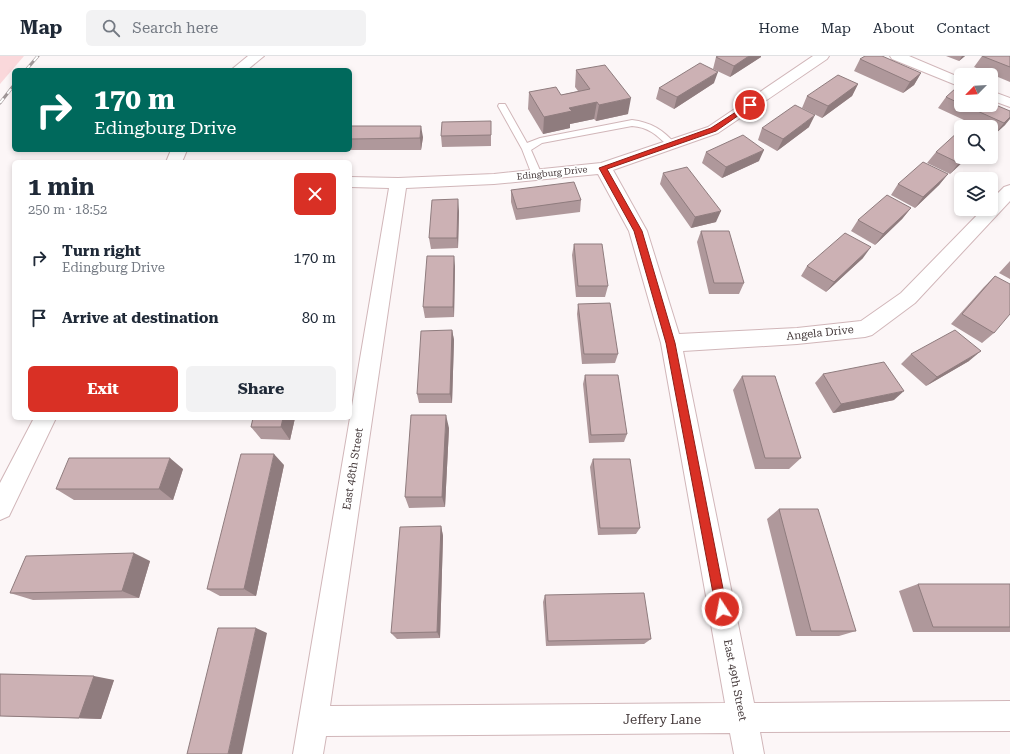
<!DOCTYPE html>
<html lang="en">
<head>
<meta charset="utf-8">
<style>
  :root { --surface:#fff; --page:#f2f2f3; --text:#1f2937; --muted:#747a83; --line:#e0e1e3; --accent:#d93025 }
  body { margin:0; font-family:"Roboto Serif",serif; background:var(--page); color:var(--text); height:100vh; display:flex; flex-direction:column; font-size:15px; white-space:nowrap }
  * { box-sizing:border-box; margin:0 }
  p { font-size:13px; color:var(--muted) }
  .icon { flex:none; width:22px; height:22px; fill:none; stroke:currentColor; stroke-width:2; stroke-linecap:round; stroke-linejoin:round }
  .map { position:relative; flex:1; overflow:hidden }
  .sheet { position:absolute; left:12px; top:104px; width:340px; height:260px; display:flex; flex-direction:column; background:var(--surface); border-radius:6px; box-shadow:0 2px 6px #0003 }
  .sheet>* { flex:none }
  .guide { position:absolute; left:12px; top:12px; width:340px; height:84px; border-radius:6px; box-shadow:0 2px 6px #0003; background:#00695c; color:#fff; overflow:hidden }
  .needle { width:26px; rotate:246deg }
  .tools { position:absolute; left:954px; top:12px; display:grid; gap:8px }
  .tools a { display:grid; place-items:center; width:44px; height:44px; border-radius:6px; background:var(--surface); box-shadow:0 2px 6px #0003; font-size:20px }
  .pin { position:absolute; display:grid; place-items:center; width:34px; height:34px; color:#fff; margin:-17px; border:2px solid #fff; border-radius:50%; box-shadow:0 1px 4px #0007 }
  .me { position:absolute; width:44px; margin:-22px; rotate:349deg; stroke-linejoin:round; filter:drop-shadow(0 0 3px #0008) }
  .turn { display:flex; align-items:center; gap:14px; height:84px; padding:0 16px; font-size:18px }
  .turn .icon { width:52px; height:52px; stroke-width:2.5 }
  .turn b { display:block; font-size:28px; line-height:34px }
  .round { display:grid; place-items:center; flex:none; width:42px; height:42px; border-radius:6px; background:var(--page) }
  .summary { display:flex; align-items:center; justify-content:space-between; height:68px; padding:0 16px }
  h1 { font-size:24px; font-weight:700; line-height:30px }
  .cta { display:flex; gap:8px; margin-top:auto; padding:8px 16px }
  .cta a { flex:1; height:46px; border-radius:6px; background:var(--accent); color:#fff; font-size:16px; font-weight:700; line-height:46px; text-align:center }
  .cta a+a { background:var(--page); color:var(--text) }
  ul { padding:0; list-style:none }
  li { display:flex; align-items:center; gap:12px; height:60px; padding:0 16px }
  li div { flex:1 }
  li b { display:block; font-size:15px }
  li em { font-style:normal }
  header { display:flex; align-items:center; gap:24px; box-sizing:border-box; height:56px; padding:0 20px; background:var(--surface); border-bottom:1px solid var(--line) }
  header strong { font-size:19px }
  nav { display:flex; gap:22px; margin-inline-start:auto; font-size:14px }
  .search { width:280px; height:36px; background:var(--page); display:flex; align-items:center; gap:10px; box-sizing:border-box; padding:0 14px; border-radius:6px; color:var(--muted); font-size:15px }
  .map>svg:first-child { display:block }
  .green { fill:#fad8db }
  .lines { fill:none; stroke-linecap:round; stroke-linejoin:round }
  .service-casing { stroke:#d1b6b9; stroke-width:2 }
  .minor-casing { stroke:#d1b6b9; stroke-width:2 }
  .service { fill:#fff; fill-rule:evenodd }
  .minor { fill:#fff; fill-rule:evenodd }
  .rail-casing { stroke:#9f9697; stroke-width:3 }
  .rail { stroke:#fff; stroke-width:2; stroke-dasharray:6; stroke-linecap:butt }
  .wall { fill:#af989b }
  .shaded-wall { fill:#8f7c7e }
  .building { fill:#ccb1b4; stroke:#8f7c7e }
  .route { fill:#d93025; stroke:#8d1f18 }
  .labels { text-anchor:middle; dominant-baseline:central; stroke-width:3; stroke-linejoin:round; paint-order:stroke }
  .far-street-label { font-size:9px; fill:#453a3b; stroke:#fff }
  .street-label { font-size:11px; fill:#453a3b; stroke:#fff }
  .near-street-label { font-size:13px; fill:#453a3b; stroke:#fff }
</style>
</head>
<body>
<header>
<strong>Map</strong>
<div class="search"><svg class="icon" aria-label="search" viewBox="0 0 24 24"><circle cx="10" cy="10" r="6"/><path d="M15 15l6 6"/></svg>Search here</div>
<nav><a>Home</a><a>Map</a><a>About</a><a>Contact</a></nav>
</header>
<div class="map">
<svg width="1010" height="698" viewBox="0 0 1010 698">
  <rect width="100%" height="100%" fill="#fcf6f7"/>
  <path class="green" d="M0,0H24L0,28Z"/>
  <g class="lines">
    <g class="service-casing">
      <path id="service" d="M499,48H505L527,87L540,82L632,64C650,66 664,74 675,88L674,90H668C657,79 648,71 632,70L542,87L531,94L542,119L537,122L532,119L522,93L498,50Z"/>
    </g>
    <g class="minor-casing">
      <path id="minor" d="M248,0H264L247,14H231Z
        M813,0H829L827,3L718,77L613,114L647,175L679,278L797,272L861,265L901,237L983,153H991V144L1004,131L1010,129V145L915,247L872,279L865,281L797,288L683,295L754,647L1010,645V675L760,676L764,698H734L730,677L326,680L323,698H293L389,132L350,131V121L398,122L494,118L601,107L708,71ZM598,118L629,175L661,287L725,647L330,650L406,132L494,128Z
        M890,0H909L961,22V31L892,3Z
        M991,35L1010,42V51L991,44Z
        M171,94H187L182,106H166Z
        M34,362H56L9,460L0,464V427Z"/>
    </g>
    <use href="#service" class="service"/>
    <use href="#minor" class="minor"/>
    <g class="rail-casing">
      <path id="rail" d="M26,14L38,0
        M0,47L14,29"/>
    </g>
    <use href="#rail" class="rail"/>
  </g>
  <path class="wall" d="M946,0H965L959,5Z
    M982,0H1010V26L974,11Z
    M716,1H761L730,21L713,13Z
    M860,3L921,17L914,29L903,37L854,15Z
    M576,14L628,58L596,65L594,63L570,68V72L543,78L528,53L529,36L561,39L578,35L575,31Z
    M714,27L674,53L656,43L659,32Z
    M858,28L852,40L822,62L802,52L807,40Z
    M961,34V49H991L1010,55L1005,69L995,78L991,76V71H979L938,52L946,41Z
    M491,65V90L442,91L441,80Z
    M350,70L423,81L421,94H337H350Z
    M809,71L777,95L758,84L762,72Z
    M228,94H314V95H229Z
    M706,96L759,105L722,122L702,107Z
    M936,96L961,101H968L950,118L927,107Z
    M663,117L716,166L691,172L660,128Z
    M948,118L939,129L915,152L891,139L898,128Z
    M511,134L581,144L580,156L516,164L511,146Z
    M911,152L902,163L875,189L851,175L858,164Z
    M459,155L458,192L431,193L429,182Z
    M701,175L744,227L739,238H709L697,186Z
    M574,188L608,230L605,241H576L572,199Z
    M863,202L826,236L801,220L807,210Z
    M1010,205V223L999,217Z
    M455,210L454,261L425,262L423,251Z
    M995,220L994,277L982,287L951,268L984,231Z
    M578,248L618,298L615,307L582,308L577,258Z
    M452,274L454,284L452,347H419L417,338Z
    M911,298L969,305L926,330L901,308Z
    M823,318L894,344L833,357L815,327Z
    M585,319L627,378L624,386L589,387L583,328Z
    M742,320L801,402L789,413H755L733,334Z
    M253,362H295L290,384L261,383L251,371Z
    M449,372L445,451L409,452L405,441Z
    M593,403L640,472L636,478L598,479L590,411Z
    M284,409L256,540H220L207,533Z
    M183,413L173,444H74L56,433Z
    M779,453L856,575L839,580H796L767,463Z
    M441,470L443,480L440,582L397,583L391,577Z
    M150,505L139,542L33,544L10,537Z
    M918,528H1010V576H913L899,535Z
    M545,539L651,583L644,588L546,590L543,546Z
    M0,618L114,624L101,663L0,660Z"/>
  <path class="shaded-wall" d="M749,0H761V1L730,21L734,10Z
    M962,0H965L959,5Z
    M718,16L714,27L674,53L677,41Z
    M921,17L914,29L903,37L910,26Z
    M858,28L852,40L822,62L828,50Z
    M631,42L628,58L596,65L599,49Z
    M597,46L594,63L570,68V72L543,78L544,61L569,52Z
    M815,59L809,71L777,95L783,83Z
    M1010,61V63L1005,69L995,78L1004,67Z
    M421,70L423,81L421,94L420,82Z
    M764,94L759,105L722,122L726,111Z
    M965,101H968L950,118L959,107Z
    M948,118L939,129L915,152L923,141Z
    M458,143L459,155L458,192L457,182Z
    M911,152L902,163L875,189L883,178Z
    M721,155L716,166L691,172L695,161Z
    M871,191L863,202L826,236L834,226Z
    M454,200L455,210L454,261L453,251Z
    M452,274L454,284L452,347L450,338Z
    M981,295L969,305L926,330L937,321Z
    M904,335L894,344L833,357L841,348Z
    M446,359L449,372L445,451L442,441Z
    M283,362H295L290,384L281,371Z
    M274,398L284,409L256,540L244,533Z
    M170,402L183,413L173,444L159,433Z
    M441,470L443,480L440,582L437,576Z
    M134,497L150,505L139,542L122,535Z
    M256,572L267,577L242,698H228Z
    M94,620L114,624L101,663L79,662Z"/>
  <path class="building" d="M718,0H749L734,10L716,1Z
    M865,0H882L921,17L910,26L860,3Z
    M982,0H1010V11Z
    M700,7L718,16L677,41L659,32Z
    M605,9L631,42L599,49L597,46L569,52L572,55L544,61L529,36L556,31L561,39L590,33L576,14Z
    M838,19L858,28L828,50L807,40Z
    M956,32L961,34V48L946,41Z
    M991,47L1010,55V61L1004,67L964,49H991Z
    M795,49L815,59L783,83L762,72Z
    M491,65V79L441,80L442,66Z
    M350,70H421L420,82L350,83Z
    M959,75L961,76V101H965L959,107L936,96Z
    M743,79L764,94L726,111L706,96Z
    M923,106L948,118L923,141L898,128Z
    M687,111L721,155L695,161L663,117Z
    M574,126L581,144L517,153L511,134Z
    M887,139L911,152L883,178L858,164Z
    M458,143L457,182H429L432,144Z
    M701,175H729L744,227H714Z
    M845,177L871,191L834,226L807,210Z
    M574,188H602L608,230H578Z
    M427,200H454L453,251H423Z
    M995,220L1010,228V258L994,277L962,258Z
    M610,247L618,298H584L578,248Z
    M452,274L450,338H417L421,275Z
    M955,274L981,295L937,321L911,298Z
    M884,306L904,335L841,348L823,318Z
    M585,319H618L627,378L591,379Z
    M742,320H775L801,402H765Z
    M411,359H446L442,441H405Z
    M253,362H283L281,371H251Z
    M241,398H274L244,533H207Z
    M69,402H170L159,433H56Z
    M593,403H630L640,472H600Z
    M779,453H818L856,575H811Z
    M441,470L437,576L391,577L400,471Z
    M134,497L122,535L10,537L26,500Z
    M918,528H1010V571H933Z
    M644,537L651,583L548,585L545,539Z
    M218,572H256L228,698H187Z
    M0,618L94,620L79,662L0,660Z"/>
  <path class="route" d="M750,47L753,49L752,50L716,75L607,113L642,175L675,287L727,553L726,557L722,559L718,557L716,553L666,287L634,175L599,112L711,72Z"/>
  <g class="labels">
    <g class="far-street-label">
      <text transform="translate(552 117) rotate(-6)">Edingburg Drive</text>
    </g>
    <g class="street-label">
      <text transform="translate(820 277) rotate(-6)">Angela Drive</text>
      <text transform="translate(353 413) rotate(-81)">East 48th Street</text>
      <text transform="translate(735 624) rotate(79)">East 49th Street</text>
    </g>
    <g class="near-street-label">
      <text x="662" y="663">Jeffery Lane</text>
    </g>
  </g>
</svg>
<div class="tools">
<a><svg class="needle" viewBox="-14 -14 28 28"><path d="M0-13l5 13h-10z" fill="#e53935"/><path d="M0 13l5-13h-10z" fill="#747a83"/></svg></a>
<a><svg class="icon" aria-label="search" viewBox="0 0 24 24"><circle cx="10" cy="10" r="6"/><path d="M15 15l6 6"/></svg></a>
<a><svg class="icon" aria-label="layers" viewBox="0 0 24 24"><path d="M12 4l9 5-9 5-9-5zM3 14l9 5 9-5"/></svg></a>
</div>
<div class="pin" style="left:750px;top:49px;background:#d93025"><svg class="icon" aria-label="arrive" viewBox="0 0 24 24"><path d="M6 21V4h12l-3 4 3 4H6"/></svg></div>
<svg class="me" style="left:722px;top:553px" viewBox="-20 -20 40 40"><circle r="17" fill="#d93025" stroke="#fff" stroke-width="3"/><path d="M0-11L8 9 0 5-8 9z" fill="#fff"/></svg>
<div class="guide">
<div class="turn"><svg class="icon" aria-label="right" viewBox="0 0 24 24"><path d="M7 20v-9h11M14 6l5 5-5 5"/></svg><div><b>170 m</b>Edingburg Drive</div></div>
</div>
<section class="sheet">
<div class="summary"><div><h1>1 min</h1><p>250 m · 18:52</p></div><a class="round" style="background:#d93025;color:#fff"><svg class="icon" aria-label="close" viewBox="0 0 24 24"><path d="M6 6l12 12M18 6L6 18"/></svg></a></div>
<ul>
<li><svg class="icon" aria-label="right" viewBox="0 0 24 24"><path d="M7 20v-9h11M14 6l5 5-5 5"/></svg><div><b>Turn right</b><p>Edingburg Drive</p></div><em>170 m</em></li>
<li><svg class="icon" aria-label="arrive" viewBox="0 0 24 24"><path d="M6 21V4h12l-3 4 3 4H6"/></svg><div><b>Arrive at destination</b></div><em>80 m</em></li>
</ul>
<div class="cta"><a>Exit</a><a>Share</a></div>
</section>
</div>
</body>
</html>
